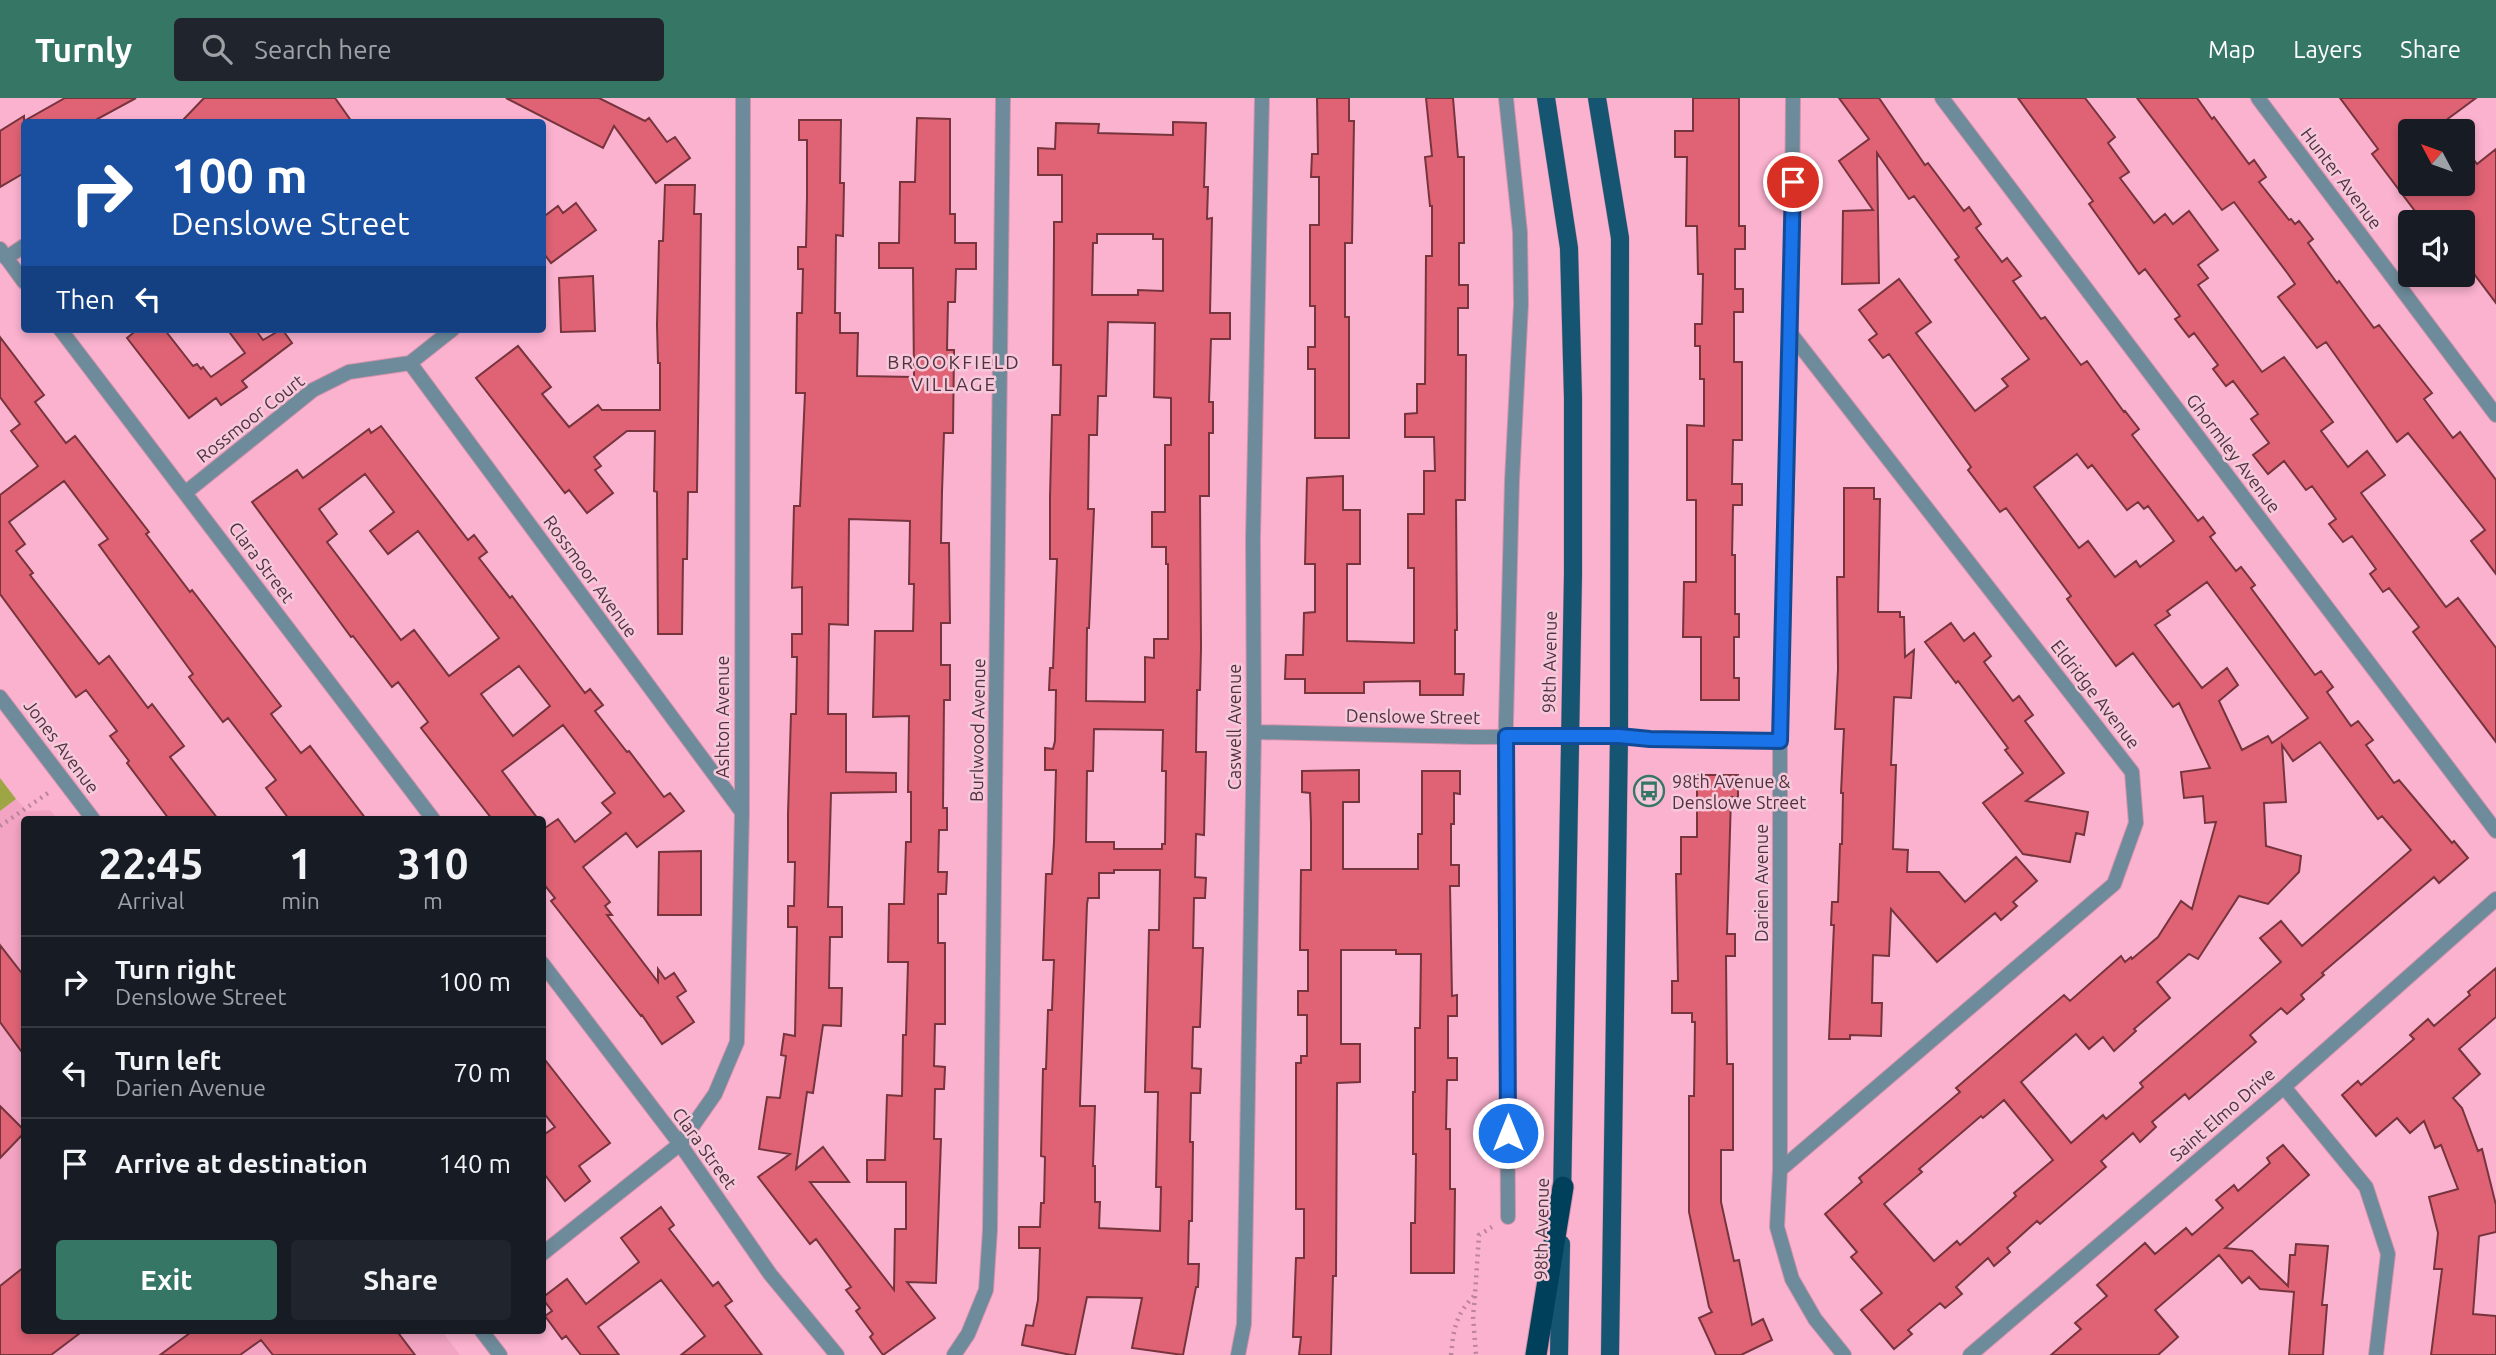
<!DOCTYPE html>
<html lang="en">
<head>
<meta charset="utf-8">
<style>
  :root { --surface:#171b24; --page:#20242c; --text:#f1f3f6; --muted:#9ea1a6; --line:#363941; --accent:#367665 }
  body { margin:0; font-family:Ubuntu,sans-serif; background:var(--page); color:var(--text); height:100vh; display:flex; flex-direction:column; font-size:26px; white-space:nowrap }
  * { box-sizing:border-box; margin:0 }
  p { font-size:23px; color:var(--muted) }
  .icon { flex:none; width:38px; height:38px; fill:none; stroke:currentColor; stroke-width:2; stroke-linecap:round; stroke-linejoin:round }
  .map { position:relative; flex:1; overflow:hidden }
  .panel { position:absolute; left:21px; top:718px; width:525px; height:518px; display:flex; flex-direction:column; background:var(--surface); border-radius:7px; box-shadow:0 4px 10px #0003 }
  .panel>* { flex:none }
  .hud { position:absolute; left:21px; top:21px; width:525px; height:214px; border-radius:7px; box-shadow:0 4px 10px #0003; background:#1a4fa0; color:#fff; overflow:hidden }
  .needle { width:46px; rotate:311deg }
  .tools { position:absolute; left:2398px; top:21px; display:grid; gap:14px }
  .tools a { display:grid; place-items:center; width:77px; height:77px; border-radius:7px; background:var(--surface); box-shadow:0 4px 10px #0003; font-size:35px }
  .pin { position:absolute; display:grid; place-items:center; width:60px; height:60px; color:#fff; margin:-30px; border:4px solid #fff; border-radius:50%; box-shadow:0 2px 7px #0007 }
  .me { position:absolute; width:77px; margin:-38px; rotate:0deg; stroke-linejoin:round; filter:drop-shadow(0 0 5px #0008) }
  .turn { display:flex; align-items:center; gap:24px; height:147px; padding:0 35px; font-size:32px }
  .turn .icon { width:91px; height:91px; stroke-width:2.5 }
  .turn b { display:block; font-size:49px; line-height:60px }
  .then { display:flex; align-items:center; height:66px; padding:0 35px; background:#0003; gap:14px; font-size:26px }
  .eta { display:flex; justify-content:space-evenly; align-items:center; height:119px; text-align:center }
  .eta b { font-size:42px; font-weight:700; line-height:49px }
  .primary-button { display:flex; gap:14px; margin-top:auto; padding:14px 35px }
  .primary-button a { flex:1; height:80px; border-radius:7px; background:var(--accent); color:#fff; font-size:28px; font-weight:700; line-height:80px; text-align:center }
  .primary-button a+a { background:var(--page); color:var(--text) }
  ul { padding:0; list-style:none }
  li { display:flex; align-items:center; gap:21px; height:91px; padding:0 35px; border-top:2px solid var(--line) }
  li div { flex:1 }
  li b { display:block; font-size:26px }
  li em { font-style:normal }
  header { display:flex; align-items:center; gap:42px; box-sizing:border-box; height:98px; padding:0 35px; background:var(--accent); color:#fff }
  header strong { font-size:33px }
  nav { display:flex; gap:38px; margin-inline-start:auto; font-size:24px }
  .search { width:490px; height:63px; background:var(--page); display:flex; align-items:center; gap:18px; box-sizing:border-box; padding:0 24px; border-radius:7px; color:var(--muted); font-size:26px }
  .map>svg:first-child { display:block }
  .built { fill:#f3a4c3 }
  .green { fill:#9da544 }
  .building { fill:#df6375; stroke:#76343d; stroke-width:2; fill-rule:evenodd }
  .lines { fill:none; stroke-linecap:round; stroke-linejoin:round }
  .minor-casing { stroke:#d293ac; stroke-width:16 }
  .primary-casing { stroke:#d293ac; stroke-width:19 }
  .motorway-casing { stroke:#d293ac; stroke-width:23 }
  .path { stroke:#bc839a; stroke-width:4.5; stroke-dasharray:2 5; stroke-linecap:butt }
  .minor { stroke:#6e8b9b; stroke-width:14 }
  .primary { stroke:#155572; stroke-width:18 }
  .motorway { stroke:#00405b; stroke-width:21 }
  .route-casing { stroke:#114b97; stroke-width:18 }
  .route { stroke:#1a73e8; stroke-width:12 }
  .labels { text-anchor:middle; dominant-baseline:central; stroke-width:5; stroke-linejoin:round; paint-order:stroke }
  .street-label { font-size:18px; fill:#50323f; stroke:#f6c9da }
  .poi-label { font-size:18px; fill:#50323f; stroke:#f6c9da; text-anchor:start }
  .neighbourhood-label { font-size:19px; letter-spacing:2px; fill:#50323f; stroke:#f6c9da }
</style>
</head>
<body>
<header>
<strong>Turnly</strong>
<div class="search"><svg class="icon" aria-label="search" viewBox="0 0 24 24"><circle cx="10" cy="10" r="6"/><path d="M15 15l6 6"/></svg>Search here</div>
<nav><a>Map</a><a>Layers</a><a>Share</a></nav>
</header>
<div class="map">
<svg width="2496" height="1257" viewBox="0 0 2496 1257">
  <rect width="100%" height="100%" fill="#fbb2cf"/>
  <path class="built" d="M16,701L27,713L50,712L57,721H24V1232H441L460,1257H0V713Z"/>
  <path class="green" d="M0,680L16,701L0,713Z"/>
  <path class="building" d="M65,0H136L92,24H24V75L0,89V33L24,18V23Z
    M204,0H335L352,24H181Z
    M506,0H599L645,23L649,20L667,44L675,39L690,60L656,85L614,28L603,50Z
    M1317,0H1349V23H1354L1352,145H1345V219H1349V340H1315V271H1308V249H1315V208H1310V127H1319V79H1311L1312,56H1318Z
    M1426,0H1453L1458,59H1464V145H1459V187H1468V210H1458V257H1466L1465,402H1456L1457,532H1455V576H1464L1463,597H1420V583L1364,584V595H1305V581H1285L1286,557H1303L1304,515L1315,514V466H1305L1307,380L1343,378V412H1360V466H1347V543L1414,545V470H1408V416H1424V373H1435L1434,339H1405V316L1417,315V286H1425L1426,158H1432V108H1430L1425,59L1432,58Z
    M1693,0H1739V128H1745V151H1735V191H1743V214H1734V264H1742V342H1733L1732,386H1742V407H1733L1732,457H1735V516H1739V539H1734V580H1739V602H1701V539H1683L1684,484H1696V402H1687V327L1704,328V281H1700V248H1695V226H1702L1703,176H1698L1697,128H1686L1687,59H1675V33H1693Z
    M1839,0H1879L1925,67L1928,65L1964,113L1969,109L1981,126L1976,130L2002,164L2007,160L2021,178L2013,183L2041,221L2045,219L2081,267L2087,263L2124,314L2125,313L2139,331L2132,337L2198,423L2203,419L2215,435L2210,439L2236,473L2241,469L2255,487L2251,490L2315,577L2321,573L2333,589L2327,594L2351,628L2358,623L2373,642L2366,647L2394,685L2399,682L2452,745L2454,743L2468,760L2439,785L2434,779L2322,875L2324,877L2301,897L2304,901L2287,916L2281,910L2250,937L2256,944L2189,1001L2185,996L2152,1024L2156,1029L2140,1044L2133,1035L2101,1063L2106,1069L2040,1126L2037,1123L2007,1150L2010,1154L1994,1168L1988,1160L1956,1189L1962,1196L1945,1210L1940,1205L1908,1232L1912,1236L1894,1251L1861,1212L1882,1195L1851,1159L1857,1154L1825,1116L1862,1084L1859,1080L1960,994L1956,990L2064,897L2070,903L2121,858L2125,864L2131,859L2132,861L2158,839L2181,803L2192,811L2216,724L2205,725L2203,698L2184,700L2181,674L2210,670L2179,605L2173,609L2133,555L2116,568L2067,501L2071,498L2006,410L2000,414L1968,372L1971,369L1889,256L1883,260L1869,242L1877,236L1859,212L1899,181L1931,224L1916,235L1975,313L2008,288L2002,281L2029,261L1955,162L1959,159L1914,98L1909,101L1877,55L1879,185L1842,186L1843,113L1873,112L1839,63L1869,41ZM2077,356L2088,370L2092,367L2127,412L2138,404L2144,411L2148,408L2174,443L2140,469L2136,463L2115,479L2088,443L2079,450L2034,389ZM2207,484L2308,620L2272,645L2268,638L2242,652L2219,603L2238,587L2227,570L2202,590L2155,527L2170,517L2167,513ZM2320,644L2378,721L2382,718L2411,752L2302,848L2281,823L2260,840L2281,864L2140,985L2143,989L2106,1021L2103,1017L2071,1045L2021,984L2076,936L2089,951L2103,939L2114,953L2136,933L2134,931L2170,900L2157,884L2189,856L2198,861L2239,798L2268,806L2299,774L2301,758L2266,748L2264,705L2286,704L2282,647L2293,663ZM2004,1002L2053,1062L2014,1095L2016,1098L1960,1147L1957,1143L1934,1163L1884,1106L1922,1074L1919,1071L1981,1018L1983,1020Z
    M2018,0H2085L2115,39L2108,45L2129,74L2120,80L2154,125L2165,116L2173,126L2189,113L2218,152L2198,167L2208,180L2198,187L2262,274L2284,259L2333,324L2321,333L2348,369L2367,353L2385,377L2361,395L2446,509L2458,500L2496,550V644L2413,534L2419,529L2389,490L2383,494L2370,476L2376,471L2352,438L2343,444L2329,426L2336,421L2312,388L2306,392L2284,363L2268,376L2253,357L2269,345L2251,321L2258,316L2233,283L2226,288L2213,271L2218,267L2194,235L2189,239L2175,221L2180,218L2145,171L2139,176L2089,106L2093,103Z
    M2137,0H2197L2212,21L2214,19L2249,66L2254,62L2266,79L2259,84L2289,122L2291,121L2295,126L2299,123L2313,141L2308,145L2337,185L2339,183L2374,230L2379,227L2417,276L2432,295L2424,301L2453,340L2460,334L2496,382V476L2471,443L2485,432L2408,335L2397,344L2326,244L2317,250L2278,199L2295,186L2288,176L2234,104L2222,112Z
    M2340,0H2476L2445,23L2452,33H2410V86H2462V46L2477,66L2496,51V205L2462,160V124H2434L2428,116L2421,121L2372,56L2378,51Z
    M917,20L950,21V116H955V145H976V171H956L955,204H948L947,252H954L953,335H944L942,394L941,445H949L950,525H941V567H950V602H944L943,710H947V732H939L938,774H947L946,796H938V845H945V926H935L934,968L945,969L944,991H935L934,1041H941L936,1185L907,1184L935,1220L883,1257L870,1239L873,1236L856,1213L860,1210L846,1192L851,1189L816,1141L810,1146L758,1079L790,1056L759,1051L767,999L780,1000L786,958L781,957L784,936L795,938L797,829H788V808H794L795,764H788V716L791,616H796L797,559H792V536H802V489L792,490L794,408H800L805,295H796L797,215H802L803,171H798V149H806L807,99V42H799V22H841L840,85H844L843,138L836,137L835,215H840V235H858L857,278L914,279L913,170H879V145H899L900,84H915ZM849,421L910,423L909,486H914L913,533H875L873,619L909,618L908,694H911V744H906L904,806H889L888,864H908L906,937H903L902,998L887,997L885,1062H867V1084H906V1131H895L894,1192L810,1084H849L823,1049L796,1071L807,994L813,995L823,927L841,928L842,890H829L830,839H842V809H828L831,695L896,694V675L846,674V616H828L829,526L848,527Z
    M1173,24L1206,25L1204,89H1208L1207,121L1212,120L1210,215H1230V241H1211L1209,304H1213V335H1209V398H1200L1201,550L1200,592H1197L1196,654H1206L1204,737L1196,736L1195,779L1206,780L1205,800H1194L1193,850H1203L1200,929H1193L1192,970L1201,971L1200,995H1191L1190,1044H1193L1192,1123H1189L1188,1166H1199L1198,1189H1196L1183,1257L1132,1250L1142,1200L1087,1199L1075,1257H1071L1022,1247L1026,1227L1033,1228L1038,1202L1040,1150H1019V1129H1040L1041,1105H1044L1045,1059L1041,1058L1043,971H1046L1048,912H1052L1054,862H1043L1046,776H1052L1054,744L1056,672H1045V650L1053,651L1055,643L1056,592H1049L1050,570H1053L1057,461H1050V399L1052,317H1060L1061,267H1053L1054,144V124H1062V77H1038V50L1055,51L1056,25L1099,26L1098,35L1173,37ZM1097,136H1153V141H1163V193L1138,192V197H1092L1093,145H1097ZM1108,224L1155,225L1154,299L1171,300V347H1165V414H1152V449H1166V466H1168V541H1154V560L1145,559V604L1086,603L1087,530H1089L1094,411H1088L1089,337H1097L1098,298H1106ZM1094,631L1163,632L1162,673H1166L1165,746H1162V751H1114V744H1086L1087,673H1093ZM1114,772H1160L1159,832H1149L1145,994H1158L1156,1089H1161L1160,1133L1099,1130L1100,1104H1095V1068H1093L1095,1008H1080V1004L1087,806L1088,800H1099V775H1114Z
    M665,87H695L694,116H701L697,394H688L687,461H683L682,536H658L657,394L654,393L655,333H627L594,359L601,368L595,372L613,395L587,415L569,392L565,395L476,280L518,248L551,289L542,296L569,329L598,307L602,312H660V265H658L657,227L659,143H663Z
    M576,105L596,132L551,165L542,153V120L558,108L563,115Z
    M593,178L595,233L561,234L559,180Z
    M138,231H164L193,268L197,266L201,271L203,269L211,279L245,255L227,231H255L263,242L282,231L292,245L242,283L247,289L221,307L216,300L189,320L127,240Z
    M0,239L44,297L35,304L66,345L75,338L149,434L146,436L190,494L192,492L281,608L271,616L301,655L310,648L366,721H289L266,690L276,682L228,620L223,624L189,579L193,576L99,447L108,441L64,383L9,424L25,446L16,453L33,475L30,477L99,566L109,558L148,610L152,606L184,648L170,659L218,721H169L127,665L129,663L110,638L117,633L86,592L76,599L0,496V397L38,368L11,333L20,326L0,299Z
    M381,328L468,442L474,437L487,454L479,460L510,500L512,498L585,595L590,591L603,607L595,613L627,654L629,653L664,699L670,695L684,713L637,749L626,735L583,769L610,804L605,808L612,817H607L658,884V871L665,881L674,875L686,893L677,899L694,924L662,946L642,917L641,918L551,803L555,800L542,784V732L558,721L575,744L611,715L602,705L615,695L563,627L502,673L538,721H492L421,630L428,624L398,584L392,589L353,538L351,539L252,404L297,372L303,380L369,331L371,335ZM365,376L394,414L370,433L388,456L418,433L499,540L449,578L414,532L401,542L327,444L337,436L319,411ZM519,568L550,608L513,638L481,596Z
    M1844,390H1874V401H1880L1878,514H1900V519H1904L1905,559L1914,552L1911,600L1894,599L1891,667H1896L1893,751L1908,752L1907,774H1939L1965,804L2016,759L2037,783L2013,804L2017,808L2001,822L1995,815L1937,864L1891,811L1889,858L1873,857L1872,905H1882L1881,938L1850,937V941H1829L1834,827H1831L1832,804H1838L1840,746H1842L1843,695H1841L1844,631H1835L1838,571L1837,479H1844Z
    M1951,525L1964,543L1974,535L1991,558L1984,564L2013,603L2019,598L2033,617L2025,623L2064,675L2026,703L2088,714L2084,737L2076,735L2070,764L2023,756L1983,705L2023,675L2005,652L2008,650L1958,583L1956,585L1925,544Z
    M1359,672V704H1343V771H1418V736H1422V673H1460V696L1454,695V726H1451V767H1459V788H1450L1452,898L1457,897V918H1448V960H1457V982H1447L1446,1031H1450V1091H1455L1454,1175H1411V1125H1415L1416,1056H1413V994H1415V930H1420L1421,856H1396V852H1341V946H1360V984L1337,985L1336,1178H1333L1331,1257H1299L1301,1239H1293L1296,1160H1304V1111H1296V965H1301V958H1307V917H1298V893H1308V852H1300L1301,772H1311V725L1310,695L1302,694V673Z
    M1697,677H1738V699H1731L1727,836H1735V858H1726L1727,966H1733V1052H1721V1104L1734,1163L1739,1162L1752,1227L1763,1221L1772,1242L1741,1257H1716L1699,1220L1712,1214L1709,1209L1689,1114V998H1694L1695,924H1692V915H1672V883H1678L1676,776H1681V739H1697Z
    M701,753V817H658L659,754Z
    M0,847L24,878V957L0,924Z
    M2496,870V919L2459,951L2480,976L2453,1000L2462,1010L2478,1053L2482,1051L2496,1107V1134L2479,1138L2473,1216L2496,1218V1257H2431L2442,1171H2434L2438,1135L2429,1099L2458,1091L2441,1047L2435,1050L2424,1023L2410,1035L2397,1020L2376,1038L2342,997L2358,983L2361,987L2414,941L2410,937L2428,921L2434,928L2470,897L2468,894Z
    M542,958L610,1045L579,1068L590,1083L565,1103L542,1073V1038L555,1029L542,1013Z
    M0,1008L24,1032V1035L0,1060Z
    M2283,1047L2309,1077L2225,1150L2252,1153L2288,1188L2290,1157H2295L2296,1146L2328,1148L2322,1207H2327L2323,1257H2289L2294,1194L2260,1191L2249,1179L2242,1185L2219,1157L2155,1212L2178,1239L2158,1257H2051L2081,1231L2075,1225L2107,1198L2097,1187L2145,1145L2155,1156L2186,1130L2192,1137L2223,1110L2216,1102L2234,1087L2238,1093L2270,1065L2267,1060Z
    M661,1109L674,1127L669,1131L713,1188L718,1184L732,1203L725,1208L762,1257H681L705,1238L661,1182L598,1229L619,1257H581L566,1238L562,1241L545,1218L552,1213L542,1200L567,1181L586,1206L639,1164L621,1140Z
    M24,1169V1232H84L51,1257H0V1188Z
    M194,1232H396L415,1257H273L261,1242L240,1257H160Z"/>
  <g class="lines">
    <g class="minor-casing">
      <path id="minor" d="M1506,0L1520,134L1521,206L1512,383L1505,664L1508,1119
        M1793,0L1791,236L1780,643V1072L1777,1129L1792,1181L1815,1221L1844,1257
        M1942,0L2496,733
        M2258,0L2496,317
        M0,151L24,184
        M6,160L24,148
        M60,231L433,721
        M410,265L742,714
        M185,395L313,292L349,274L410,265L453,231
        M0,599L93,721
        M1254,634L1473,639L1619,638L1650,641L1780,643
        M542,865L680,1046L770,1176L837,1257
        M2284,989L2366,1089L2388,1156L2376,1257
        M1780,1072L2114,786L2136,725L2132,674L1791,236
        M542,1156L680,1046L715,996L737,944L742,714L743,0
        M481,1232L500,1257
        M954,1257L968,1236L986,1192L990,1132L1003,0
        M1238,1257L1244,1226L1254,634L1253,441L1262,0
        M1970,1257L2284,989L2496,801"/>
    </g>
    <g class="primary-casing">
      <path id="primary" d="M1546,0L1569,150L1573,300V476L1562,1101
        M1597,0L1620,140L1619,638L1610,1257
        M1559,1257L1561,1146"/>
    </g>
    <g class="motorway-casing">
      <path id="motorway" d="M1536,1257L1563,1089"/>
    </g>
    <path class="path" d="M0,728L48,695
      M1475,1198L1473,1218L1476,1257
      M1451,1257C1454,1230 1455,1217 1475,1197L1479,1137L1492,1129"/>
    <use href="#minor" class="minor"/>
    <use href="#primary" class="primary"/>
    <use href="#motorway" class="motorway"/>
  </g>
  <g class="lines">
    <g class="route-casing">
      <path id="route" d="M1508,1035L1506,638H1619L1650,641L1780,643L1793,84"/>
    </g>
    <use href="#route" class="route"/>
  </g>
  <defs>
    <g id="bus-ring" transform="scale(1.575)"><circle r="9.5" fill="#f6c9da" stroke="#367665" stroke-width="1.5"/><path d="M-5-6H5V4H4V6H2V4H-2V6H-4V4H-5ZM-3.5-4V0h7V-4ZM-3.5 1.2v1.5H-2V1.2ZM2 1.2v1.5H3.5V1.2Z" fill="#367665"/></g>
  </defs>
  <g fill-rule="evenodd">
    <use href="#bus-ring" x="1649" y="693"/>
  </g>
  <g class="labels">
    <g class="street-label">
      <text transform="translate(2342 80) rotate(53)">Hunter Avenue</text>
      <text transform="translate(250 320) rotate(-38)">Rossmoor Court</text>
      <text transform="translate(2234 355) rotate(53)">Ghormley Avenue</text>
      <text transform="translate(262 464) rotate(53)">Clara Street</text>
      <text transform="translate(591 478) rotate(54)">Rossmoor Avenue</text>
      <text transform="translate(1549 564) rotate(-89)">98th Avenue</text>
      <text transform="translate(2096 596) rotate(52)">Eldridge Avenue</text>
      <text transform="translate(1413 618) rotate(1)">Denslowe Street</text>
      <text transform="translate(722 619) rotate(-90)">Ashton Avenue</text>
      <text transform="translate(1234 629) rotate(-90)">Caswell Avenue</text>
      <text transform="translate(977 632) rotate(-89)">Burlwood Avenue</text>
      <text transform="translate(62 648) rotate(53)">Jones Avenue</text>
      <text transform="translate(1761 785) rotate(-90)">Darien Avenue</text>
      <text transform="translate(2222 1016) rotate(-41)">Saint Elmo Drive</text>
      <text transform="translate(705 1050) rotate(54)">Clara Street</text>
      <text transform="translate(1541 1131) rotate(-89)">98th Avenue</text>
    </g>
    <g class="poi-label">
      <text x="1672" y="683">98th Avenue &amp;<tspan x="1672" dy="21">Denslowe Street</tspan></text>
    </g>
    <g class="neighbourhood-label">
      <text x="954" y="264">BROOKFIELD<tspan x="954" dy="22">VILLAGE</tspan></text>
    </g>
  </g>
</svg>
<div class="tools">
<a><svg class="needle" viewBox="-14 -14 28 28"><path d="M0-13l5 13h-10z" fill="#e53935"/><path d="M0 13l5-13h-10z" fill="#9ea1a6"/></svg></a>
<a><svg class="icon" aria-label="sound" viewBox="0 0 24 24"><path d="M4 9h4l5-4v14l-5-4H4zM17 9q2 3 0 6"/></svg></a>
</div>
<div class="pin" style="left:1793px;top:84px;background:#d93025"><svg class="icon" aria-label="arrive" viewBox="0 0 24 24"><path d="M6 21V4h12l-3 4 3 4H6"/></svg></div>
<svg class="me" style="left:1508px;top:1035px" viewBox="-20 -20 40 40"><circle r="17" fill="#1a73e8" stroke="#fff" stroke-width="3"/><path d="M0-11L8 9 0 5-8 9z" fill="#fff"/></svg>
<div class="hud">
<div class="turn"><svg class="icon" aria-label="right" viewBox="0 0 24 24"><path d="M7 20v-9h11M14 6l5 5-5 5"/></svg><div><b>100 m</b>Denslowe Street</div></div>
<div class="then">Then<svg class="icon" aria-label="left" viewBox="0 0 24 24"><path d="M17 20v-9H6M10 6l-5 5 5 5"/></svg></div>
</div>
<section class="panel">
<div class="eta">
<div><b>22:45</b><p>Arrival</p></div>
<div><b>1</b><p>min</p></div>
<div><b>310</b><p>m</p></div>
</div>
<ul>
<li><svg class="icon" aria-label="right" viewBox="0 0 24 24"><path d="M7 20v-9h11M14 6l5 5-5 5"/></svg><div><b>Turn right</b><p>Denslowe Street</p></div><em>100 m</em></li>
<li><svg class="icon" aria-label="left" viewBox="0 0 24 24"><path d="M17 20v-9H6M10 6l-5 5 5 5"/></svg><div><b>Turn left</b><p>Darien Avenue</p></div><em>70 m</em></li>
<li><svg class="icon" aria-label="arrive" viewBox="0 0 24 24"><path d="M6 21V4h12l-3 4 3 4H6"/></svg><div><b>Arrive at destination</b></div><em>140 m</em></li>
</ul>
<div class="primary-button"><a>Exit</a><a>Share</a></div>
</section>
</div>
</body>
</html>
